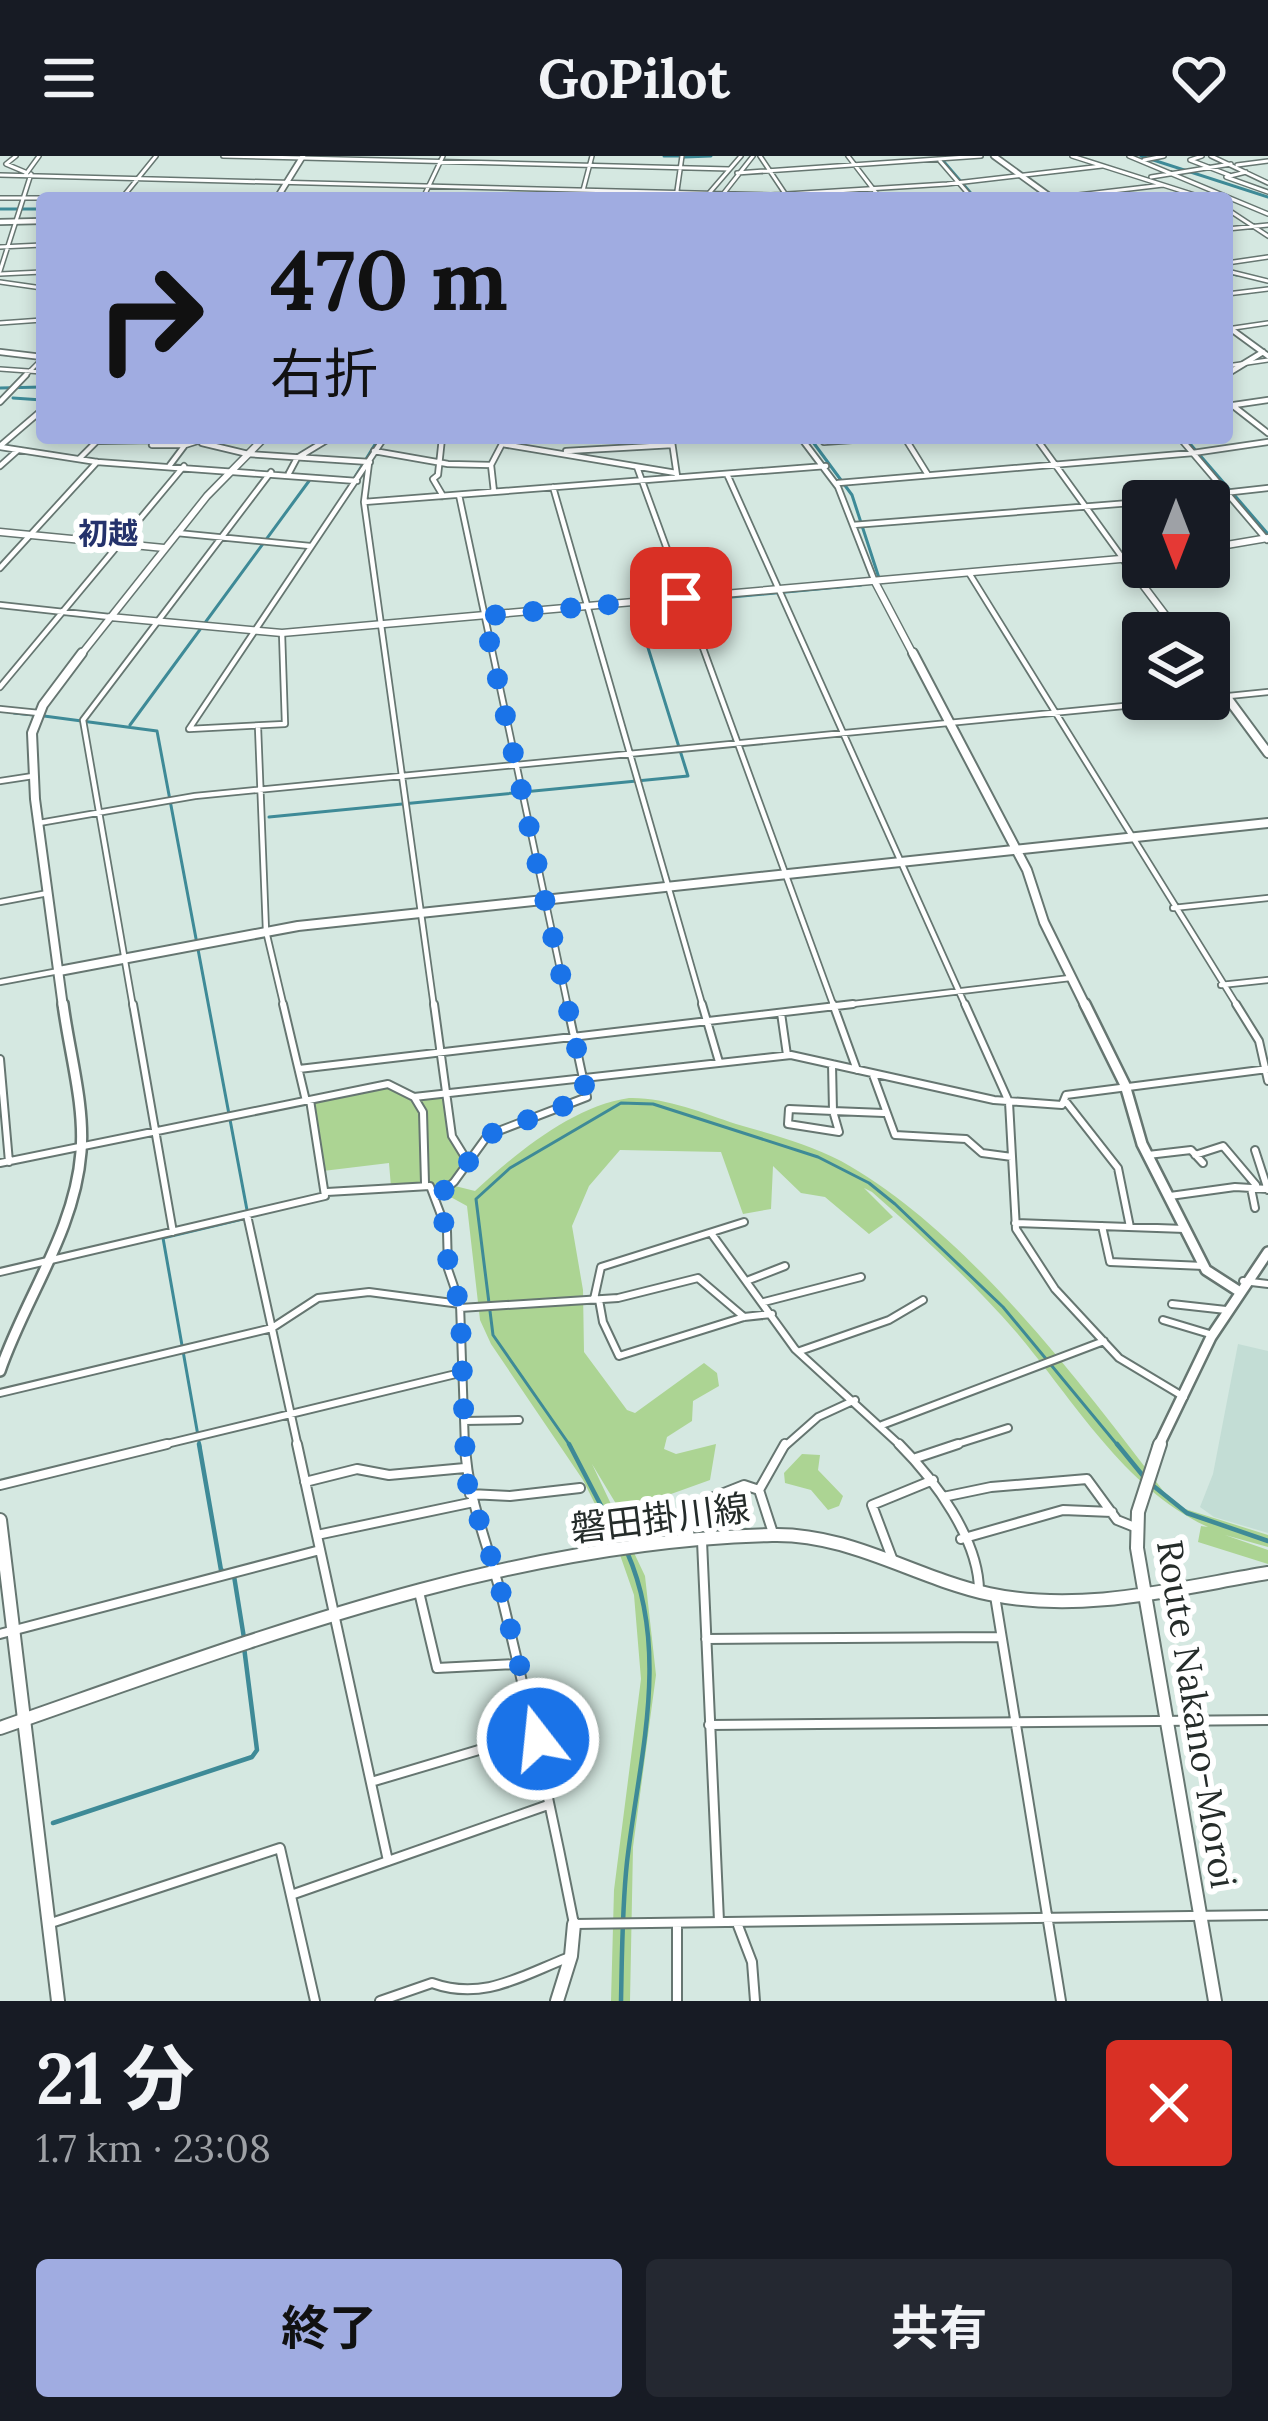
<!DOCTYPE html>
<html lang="ja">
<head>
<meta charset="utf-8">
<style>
  :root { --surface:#171b24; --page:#242831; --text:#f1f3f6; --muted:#9ea1a6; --accent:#a0ace1 }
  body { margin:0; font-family:Lora,"Noto Sans JP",serif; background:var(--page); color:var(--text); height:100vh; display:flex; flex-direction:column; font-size:45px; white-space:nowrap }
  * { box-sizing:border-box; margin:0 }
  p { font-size:39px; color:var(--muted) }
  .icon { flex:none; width:66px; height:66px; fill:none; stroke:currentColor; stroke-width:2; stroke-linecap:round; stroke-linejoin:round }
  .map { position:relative; height:1845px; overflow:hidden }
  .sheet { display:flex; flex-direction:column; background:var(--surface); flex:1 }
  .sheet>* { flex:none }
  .hud { position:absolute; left:36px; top:36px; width:1197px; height:252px; border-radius:12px; box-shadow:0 6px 18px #0003; background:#a0ace1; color:#111; overflow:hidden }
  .needle { width:78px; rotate:180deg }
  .tools { position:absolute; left:1122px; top:324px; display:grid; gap:24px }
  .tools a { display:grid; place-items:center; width:108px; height:108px; border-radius:12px; background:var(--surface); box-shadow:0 6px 18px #0003; font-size:60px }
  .pin { position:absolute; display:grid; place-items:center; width:102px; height:102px; color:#fff; margin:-51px; border-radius:24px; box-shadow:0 6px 18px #0006 }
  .me { position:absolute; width:132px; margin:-66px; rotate:344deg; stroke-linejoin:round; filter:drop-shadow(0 0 9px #0008) }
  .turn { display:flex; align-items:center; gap:42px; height:252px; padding:0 36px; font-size:54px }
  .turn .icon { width:156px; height:156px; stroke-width:2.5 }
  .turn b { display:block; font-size:84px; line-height:102px }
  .round { display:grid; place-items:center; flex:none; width:126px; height:126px; border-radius:12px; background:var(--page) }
  .overview { display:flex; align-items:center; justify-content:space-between; height:204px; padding:0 36px }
  h1 { font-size:72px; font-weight:700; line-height:90px }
  .primary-button { display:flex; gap:24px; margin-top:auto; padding:24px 36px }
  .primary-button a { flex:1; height:138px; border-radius:12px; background:var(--accent); color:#111; font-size:48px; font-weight:700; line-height:138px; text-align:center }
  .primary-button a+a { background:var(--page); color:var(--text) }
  header { display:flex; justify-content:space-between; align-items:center; height:156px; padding:0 36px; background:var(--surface); font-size:54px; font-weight:700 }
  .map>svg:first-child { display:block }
  .built { fill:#c3ddd5 }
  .green { fill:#acd493 }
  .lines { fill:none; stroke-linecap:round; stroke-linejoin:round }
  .stream-far1 { stroke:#3e8a97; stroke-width:3 }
  .stream { stroke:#3e8a97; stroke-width:4.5 }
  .minor-far3-casing { stroke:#667671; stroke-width:6 }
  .minor-far2-casing { stroke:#667671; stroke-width:8 }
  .minor-far1-casing { stroke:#667671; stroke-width:10 }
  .minor-casing { stroke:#667671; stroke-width:12 }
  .tertiary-far4-casing { stroke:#667671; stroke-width:8 }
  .tertiary-far3-casing { stroke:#667671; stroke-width:9 }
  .tertiary-far2-casing { stroke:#667671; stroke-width:12 }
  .tertiary-far1-casing { stroke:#667671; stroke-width:14 }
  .tertiary-casing { stroke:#667671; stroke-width:16 }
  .secondary-far1-casing { stroke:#667671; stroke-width:14 }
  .secondary-casing { stroke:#667671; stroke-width:16 }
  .minor-far3 { stroke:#fff; stroke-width:3 }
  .minor-far2 { stroke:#fff; stroke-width:4.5 }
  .minor-far1 { stroke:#fff; stroke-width:6 }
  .minor { stroke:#fff; stroke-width:8 }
  .tertiary-far4 { stroke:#fff; stroke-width:4.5 }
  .tertiary-far3 { stroke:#fff; stroke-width:6 }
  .tertiary-far2 { stroke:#fff; stroke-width:8 }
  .tertiary-far1 { stroke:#fff; stroke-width:9 }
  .tertiary { stroke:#fff; stroke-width:12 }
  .secondary-far1 { stroke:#fff; stroke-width:9 }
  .secondary { stroke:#fff; stroke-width:12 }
  .route { stroke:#1a73e8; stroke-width:21; stroke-dasharray:0 37.8 }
  .labels { text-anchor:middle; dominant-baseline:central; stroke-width:12; stroke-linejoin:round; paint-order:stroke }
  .far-quarter-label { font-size:30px; font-weight:bold; fill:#24326b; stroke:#fff }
  .near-street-label { font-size:36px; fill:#252c2a; stroke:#fff }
</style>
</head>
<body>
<header><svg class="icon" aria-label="menu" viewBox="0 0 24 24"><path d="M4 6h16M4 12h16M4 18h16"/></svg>GoPilot<svg class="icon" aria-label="heart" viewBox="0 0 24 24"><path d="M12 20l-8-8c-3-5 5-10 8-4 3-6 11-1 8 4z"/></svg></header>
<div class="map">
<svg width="1268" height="1845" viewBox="0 0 1268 1845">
  <rect width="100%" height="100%" fill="#d5e8e1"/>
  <path class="built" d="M1238,1188L1268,1195V1377L1214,1361L1200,1351L1213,1318Z"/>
  <path class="green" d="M394,929L414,941L444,937L454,987L469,1007L443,1032L425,1027L391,1031L389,1007L323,1015L311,946Z
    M629,942C665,941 703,957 736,968C771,978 809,988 841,1005C967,1075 1080,1226 1167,1340L1182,1352L1268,1379V1391L1225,1379L1268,1394V1408L1198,1386L1201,1370L1208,1371C1124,1332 1075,1246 1017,1177C973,1126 922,1080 872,1036L864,1032L893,1061L869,1078L825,1041L801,1037L773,1010L771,1053L743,1058L721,996L620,994L589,1030L572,1070L583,1134L584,1196L627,1254L635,1257L704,1207L717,1217L719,1230L693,1245L692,1265L667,1281L664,1293L676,1298L716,1288L710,1324L621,1356L592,1308L645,1420L656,1519L633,1691L630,1845H611L614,1734L641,1523L634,1439L619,1396L583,1324L491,1188L480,1164L467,1050L447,1039L455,1030L475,1035C516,997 573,950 629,942Z
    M802,1298L820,1299L818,1314L843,1340L839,1350L828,1354L811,1334L785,1327L784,1317Z"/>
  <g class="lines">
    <path class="stream-far1" d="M664,0H680
      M939,0L975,42
      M1141,0L1268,41
      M684,1L711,0
      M0,53H42
      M1227,117L1237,119
      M0,232L42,231
      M13,242L42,244
      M810,282L852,339L880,425
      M1185,282L1268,378
      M355,321L379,282
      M1165,464L1175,477
      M14,557L34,559
      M44,560L157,575L247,1054
      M130,569L309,325
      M269,661L688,620L635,450L861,429
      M200,1291L163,1082L247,1062
      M571,1291L493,1179L476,1043L510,1012L621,947L653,948L818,1001L869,1027L895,1048L1003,1151L1119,1291"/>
    <path class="stream" d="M199,1288L221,1414L226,1416
      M569,1288L621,1388
      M1117,1288L1144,1321
      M1151,1328L1187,1357L1268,1385
      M234,1420L244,1482
      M53,1667L252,1601L257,1594L244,1491
      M621,1845C622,1799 622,1752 627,1706C639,1602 671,1496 627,1396"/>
    <g class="minor-far3-casing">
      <path id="minor-far3" d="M16,0L6,8L25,16
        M223,0L729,13
        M760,0L786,39
        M848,0L880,42
        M1072,0L1204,42
        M1129,0L1268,58
        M1202,0L1190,4L1229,19
        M1211,0L1268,27
        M1144,4L1164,0
        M940,5L972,42
        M1237,9L1268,5
        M1246,16L1226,21L1268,36
        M737,17L981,0
        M26,18L39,0
        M0,19L771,39L947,28L1102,10
        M1151,21L1231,8
        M677,35L682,0
        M710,36L741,0
        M0,42H55
        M122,42L156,0
        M423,42L443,0
        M581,42L592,0
        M720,42L753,0
        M1053,42L1163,29
        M1227,53L1268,80
        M1227,73L1268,69
        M0,91L42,89
        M1227,107L1268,101
        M0,115L31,18
        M1227,115L1268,125
        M0,118L42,116
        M0,126L42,132
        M1227,138L1268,133
        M0,167L42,164
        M1227,173L1268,167
        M1227,210L1268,204
        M0,213L42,216
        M23,222L42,203"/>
    </g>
    <g class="minor-far2-casing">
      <path id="minor-far2" d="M0,246L26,219
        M1232,249L1268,277
        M1227,250L1268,244
        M442,282L438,319L433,323L443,340
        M801,282L838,331L875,426
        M905,282L928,319
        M1036,282L1124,404
        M1180,282L1267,384
        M98,285L154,284
        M154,285L152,289H183
        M672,286L677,320
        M824,286L880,282
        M202,287L248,298L370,306
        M502,288L676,317
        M0,290L42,254
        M0,291L97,306L357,325
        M374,295L448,308L491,309
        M566,295L672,289
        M80,302L98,284
        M369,307L364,346L434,851
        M170,309L185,289L207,282
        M0,310L18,294
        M637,311L834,851
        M289,317L297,302L330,282
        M727,318L966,851
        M838,327L1193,297L1268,286
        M553,331L703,851
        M494,336L491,309L502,288
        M459,339L568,851
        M1152,345L1268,332
        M364,346L826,310
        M853,369L1143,346
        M177,377L310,390
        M0,412L97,306
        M969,417L1238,851
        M0,449L110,461
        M282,477L285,568L189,573L384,282
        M0,531L184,310
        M1209,542L1268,536
        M0,553L39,557
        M258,571L266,775L284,851
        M0,625L33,620
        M39,667L195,640L1196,543
        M0,746L48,737
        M1173,752L1268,742
        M0,826L59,815
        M1221,829L1268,824
        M133,851L83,564L271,316
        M828,851L1070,822"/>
    </g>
    <g class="minor-far1-casing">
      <path id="minor-far1" d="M133,848L173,1076
        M283,848L306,945
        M434,848L452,980L468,1006
        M702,848L719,906
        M833,848L857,914
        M965,848L1009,946L1016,1073L1055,1133L1119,1202L1184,1241
        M1236,848L1259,885L1268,925
        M781,857L787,899
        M0,903L9,1006
        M832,908L833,955
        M299,913L853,848
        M873,919L895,979L966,983L982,997L1012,1001
        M414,941L423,956L425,1027
        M1067,947L1118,1012L1130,1071
        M789,953L833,955L839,976L788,968Z
        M833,955L884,957
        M1255,994L1268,1034
        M1148,999L1191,994L1203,1007
        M1195,999L1223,990L1256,1029
        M0,1007L388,928L414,941L791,899L994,944L1062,949L1066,939L1268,913
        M1251,1032L1255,1052
        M327,1036L430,1030L447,1075L448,1113L460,1148L465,1291
        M1170,1040L1235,1031L1268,1033
        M435,1042L454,1026L488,979L587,941L567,848
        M247,1059L298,1291
        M1015,1067L1185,1073
        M1102,1070L1110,1106L1204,1110
        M711,1077L795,1193L902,1291
        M0,1116L325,1040L310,944
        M749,1124L785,1110
        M1243,1125L1268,1128
        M594,1143L601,1111L744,1066
        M599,1144L603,1166L619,1200L744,1161L772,1158
        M764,1146L861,1121
        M1172,1148L1226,1154
        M460,1152L618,1142L698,1122L744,1161
        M1163,1164L1213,1179
        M800,1195L889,1164L923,1144
        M0,1237L272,1172L318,1142L369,1136L460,1148
        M464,1265L519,1264
        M882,1269L1104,1185
        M154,1291L460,1217
        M784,1291L818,1261L855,1244
        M948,1291L1008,1272"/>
    </g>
    <g class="minor-casing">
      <path id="minor" d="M297,1288L388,1705
        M465,1288C467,1344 491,1396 504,1450C530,1556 553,1661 574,1768L1268,1759
        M899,1288C935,1324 979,1384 979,1435
        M916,1302L958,1288
        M305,1326L357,1313L389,1319L465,1312
        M0,1329L167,1288
        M470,1338L510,1340L580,1332
        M943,1341L991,1331L1087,1323L1117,1364L1137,1372
        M773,1377L759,1334L785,1288
        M317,1379L474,1346
        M690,1383L686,1352L744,1329L759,1334
        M961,1383L1063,1354L1112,1356
        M702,1385L719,1765
        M892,1402L872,1349L933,1324
        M419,1436L437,1512L517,1508
        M995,1440L1061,1845
        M0,1478L320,1394
        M706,1483L999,1481
        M709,1569L1268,1564
        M371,1626L536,1577
        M291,1739L548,1649
        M51,1767L280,1692L315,1845
        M677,1767V1845
        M737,1767L752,1806L755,1845
        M380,1845L432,1827C482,1845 519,1821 567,1802"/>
    </g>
    <g class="tertiary-far4-casing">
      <path id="tertiary-far4" d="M994,0L1052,42
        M277,42L303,0
        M0,66L42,65
        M1227,170L1268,200
        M0,196L42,201
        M1227,218L1263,196"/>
    </g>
    <g class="tertiary-far3-casing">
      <path id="tertiary-far3" d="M670,282H744
        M0,376L164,392
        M1209,392L1268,382
        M1124,404L1179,477
        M875,426L914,500
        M110,461L282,477L1143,401
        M80,500L207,340L264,282"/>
    </g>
    <g class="tertiary-far2-casing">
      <path id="tertiary-far2" d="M913,497L1027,714L1044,766L1086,851
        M1209,517L1268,597
        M59,815L298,770L1268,667
        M63,851L35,643L32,577L43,549L82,497"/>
    </g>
    <g class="tertiary-far1-casing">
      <path id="tertiary-far1" d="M1085,848L1125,929L1142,988L1206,1114L1237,1134
        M0,1215C25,1142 75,1075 81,996C85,949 69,895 63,848"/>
    </g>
    <g class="tertiary-casing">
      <path id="tertiary" d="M0,1364L58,1845
        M557,1845L571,1800L574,1768"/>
    </g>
    <g class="secondary-far1-casing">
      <path id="secondary-far1" d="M1158,1291L1211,1181L1268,1096"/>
    </g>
    <g class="secondary-casing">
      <path id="secondary" d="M1160,1288L1138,1356L1137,1392L1215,1845
        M0,1572C248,1486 506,1385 772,1379C850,1377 915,1422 989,1438C1082,1458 1177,1432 1268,1417"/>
    </g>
    <use href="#minor-far3" class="minor-far3"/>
    <use href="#minor-far2" class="minor-far2"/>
    <use href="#minor-far1" class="minor-far1"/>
    <use href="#minor" class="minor"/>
    <use href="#tertiary-far4" class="tertiary-far4"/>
    <use href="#tertiary-far3" class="tertiary-far3"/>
    <use href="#tertiary-far2" class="tertiary-far2"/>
    <use href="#tertiary-far1" class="tertiary-far1"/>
    <use href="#tertiary" class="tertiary"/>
    <use href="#secondary-far1" class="secondary-far1"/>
    <use href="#secondary" class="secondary"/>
  </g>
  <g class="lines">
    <path class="route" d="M538,1583L497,1420L466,1323L460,1148L448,1113L447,1075L435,1042L454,1026L488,979L587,941L484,460L681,442"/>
  </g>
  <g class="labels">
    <g class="far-quarter-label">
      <text x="108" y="377">初越</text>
    </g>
    <g class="near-street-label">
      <text transform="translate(660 1362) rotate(-7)">磐田掛川線</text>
      <text transform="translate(1197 1558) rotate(81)">Route Nakano-Moroi</text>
    </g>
  </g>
</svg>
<div class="tools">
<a><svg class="needle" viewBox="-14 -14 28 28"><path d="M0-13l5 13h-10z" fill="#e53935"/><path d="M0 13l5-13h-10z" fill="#9ea1a6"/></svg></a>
<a><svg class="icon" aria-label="layers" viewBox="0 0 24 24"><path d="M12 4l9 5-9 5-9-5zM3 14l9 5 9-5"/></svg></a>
</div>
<div class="pin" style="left:681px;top:442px;background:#d93025"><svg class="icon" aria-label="arrive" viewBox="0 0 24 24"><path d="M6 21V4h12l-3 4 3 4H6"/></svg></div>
<svg class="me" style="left:538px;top:1583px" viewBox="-20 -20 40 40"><circle r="17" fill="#1a73e8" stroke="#fff" stroke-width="3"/><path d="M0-11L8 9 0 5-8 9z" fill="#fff"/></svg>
<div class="hud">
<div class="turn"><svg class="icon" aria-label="right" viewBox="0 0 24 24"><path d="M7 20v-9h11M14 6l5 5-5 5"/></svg><div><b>470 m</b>右折</div></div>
</div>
</div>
<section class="sheet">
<div class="overview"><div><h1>21 分</h1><p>1.7 km · 23:08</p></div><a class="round" style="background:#d93025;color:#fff"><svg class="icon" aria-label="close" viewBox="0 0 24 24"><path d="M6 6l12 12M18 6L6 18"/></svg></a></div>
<div class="primary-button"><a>終了</a><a>共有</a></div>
</section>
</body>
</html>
